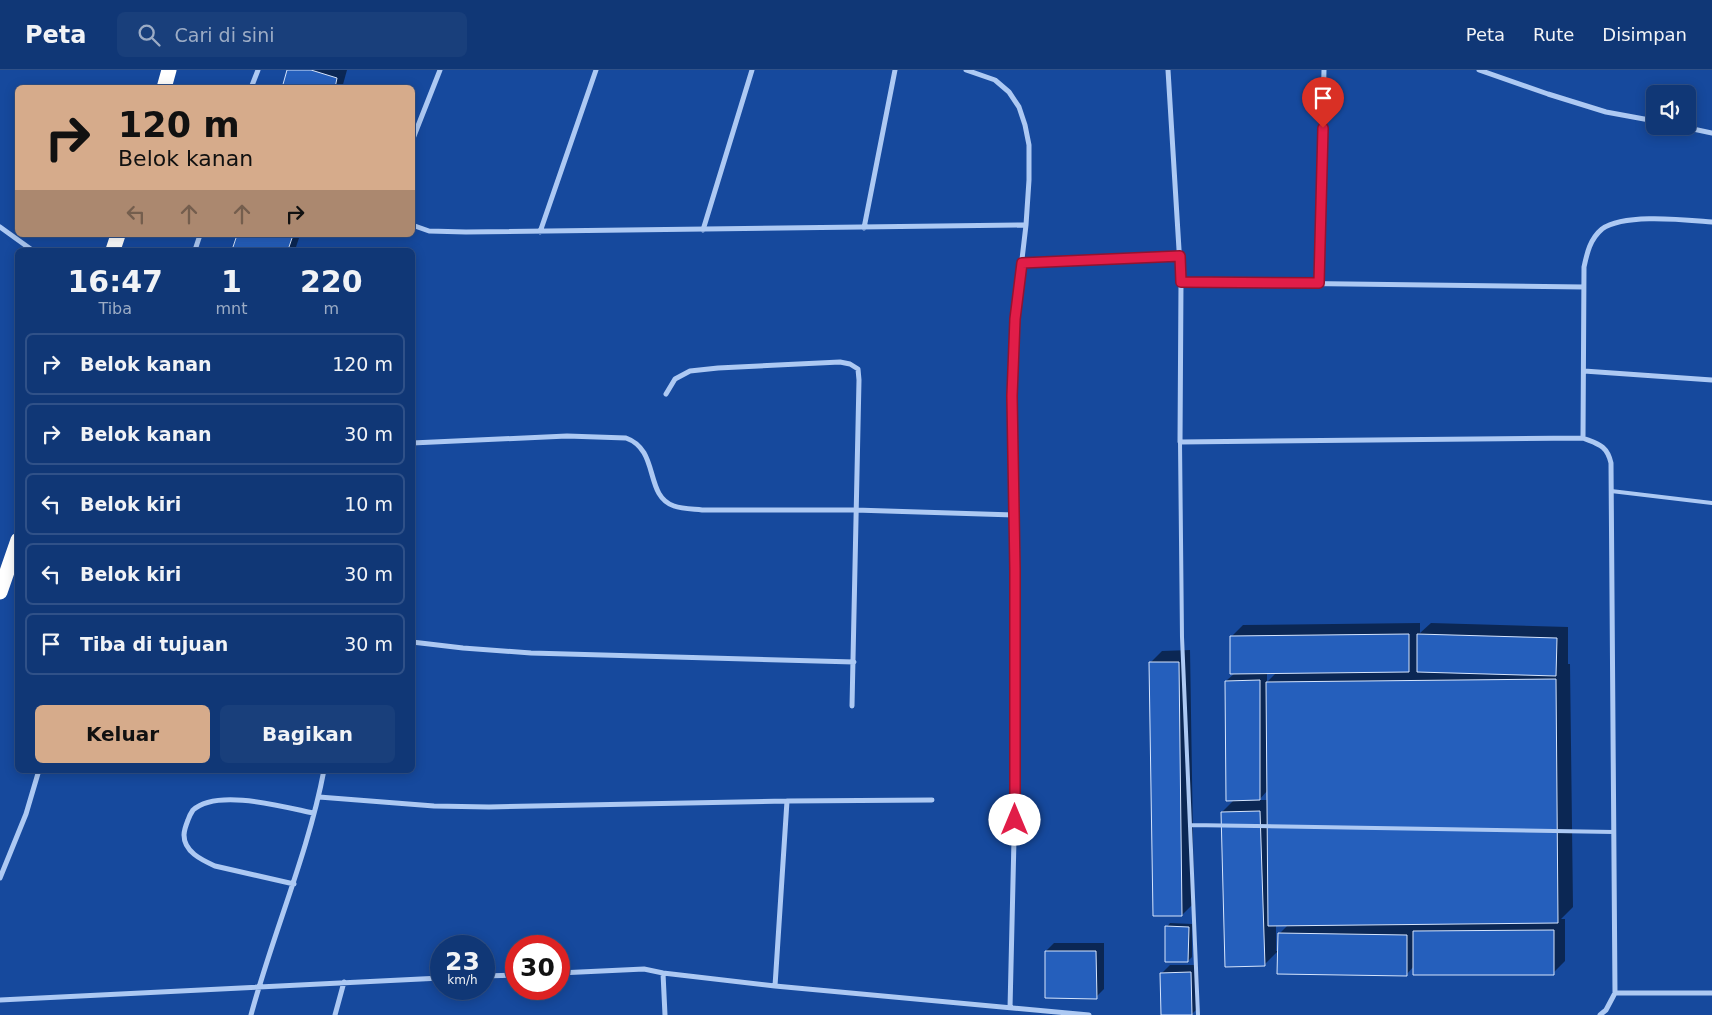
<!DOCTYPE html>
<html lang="id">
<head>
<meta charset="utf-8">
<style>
  :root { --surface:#103776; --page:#193f7b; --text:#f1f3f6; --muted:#9cacc5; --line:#305188; --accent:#d6ab8b }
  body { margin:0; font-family:"DejaVu Sans",sans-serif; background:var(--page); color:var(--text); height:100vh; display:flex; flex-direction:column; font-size:19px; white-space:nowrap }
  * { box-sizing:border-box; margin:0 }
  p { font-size:16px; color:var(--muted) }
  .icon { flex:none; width:28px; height:28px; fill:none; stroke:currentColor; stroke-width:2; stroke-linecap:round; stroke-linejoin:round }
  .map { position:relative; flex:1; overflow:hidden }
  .side { position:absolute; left:15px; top:178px; width:400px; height:525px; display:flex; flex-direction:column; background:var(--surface); border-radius:8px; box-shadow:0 2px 12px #0003,0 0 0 1px var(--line) }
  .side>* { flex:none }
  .guide { position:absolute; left:15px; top:15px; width:400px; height:152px; border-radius:8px; box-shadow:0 2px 12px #0003,0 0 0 1px var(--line); background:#d6ab8b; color:#111; overflow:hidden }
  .controls { position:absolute; left:1646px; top:15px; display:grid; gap:10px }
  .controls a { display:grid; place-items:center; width:50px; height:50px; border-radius:8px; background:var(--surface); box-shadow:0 2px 12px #0003,0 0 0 1px var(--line); font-size:25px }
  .speed { position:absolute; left:430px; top:865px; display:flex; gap:10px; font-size:25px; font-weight:700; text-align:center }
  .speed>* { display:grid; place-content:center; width:65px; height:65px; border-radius:50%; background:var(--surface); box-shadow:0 2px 12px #0003,0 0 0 1px var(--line); line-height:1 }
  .speed small { font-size:12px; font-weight:400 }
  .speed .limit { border:8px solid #d22; background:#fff; color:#111 }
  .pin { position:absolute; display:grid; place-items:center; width:42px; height:42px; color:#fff; margin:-51px -21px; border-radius:50% 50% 50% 0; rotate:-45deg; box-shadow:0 0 5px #0007 }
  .pin .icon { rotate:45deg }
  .me { position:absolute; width:55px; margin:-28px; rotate:0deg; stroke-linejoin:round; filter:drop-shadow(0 0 4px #0008) }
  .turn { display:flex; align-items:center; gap:18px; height:105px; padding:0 20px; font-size:22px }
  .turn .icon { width:65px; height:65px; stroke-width:2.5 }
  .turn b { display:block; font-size:35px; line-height:42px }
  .lanes { display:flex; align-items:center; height:48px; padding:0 20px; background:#0003; justify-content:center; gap:25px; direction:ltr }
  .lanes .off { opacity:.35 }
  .eta { display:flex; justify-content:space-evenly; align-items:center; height:85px; text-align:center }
  .eta b { font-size:30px; font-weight:700; line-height:35px }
  .cta { display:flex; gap:10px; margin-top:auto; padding:10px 20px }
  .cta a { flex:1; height:58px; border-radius:8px; background:var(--accent); color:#111; font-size:20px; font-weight:700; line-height:58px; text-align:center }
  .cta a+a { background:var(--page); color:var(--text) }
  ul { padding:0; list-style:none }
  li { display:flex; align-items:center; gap:15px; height:62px; margin:0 10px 8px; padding:0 10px; border:2px solid var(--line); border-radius:8px }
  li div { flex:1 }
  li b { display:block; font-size:19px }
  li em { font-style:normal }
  header { display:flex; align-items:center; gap:30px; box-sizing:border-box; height:70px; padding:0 25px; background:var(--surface); border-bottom:1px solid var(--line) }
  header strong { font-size:24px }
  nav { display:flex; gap:28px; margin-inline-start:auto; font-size:18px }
  .search { width:350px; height:45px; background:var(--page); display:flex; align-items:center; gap:12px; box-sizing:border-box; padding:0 18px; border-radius:8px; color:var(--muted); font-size:19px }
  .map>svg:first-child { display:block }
  .shadow { fill:#0007; fill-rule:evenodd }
  .building { fill:#255fbc; stroke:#d6e5fd }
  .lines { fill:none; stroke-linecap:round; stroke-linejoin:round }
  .lane { stroke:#adc9f3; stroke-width:4 }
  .street { stroke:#adc9f3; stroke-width:5 }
  .highway { stroke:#fff; stroke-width:15 }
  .route-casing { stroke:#92132f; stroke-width:12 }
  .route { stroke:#e11d48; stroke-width:9 }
</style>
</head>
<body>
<header>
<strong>Peta</strong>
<div class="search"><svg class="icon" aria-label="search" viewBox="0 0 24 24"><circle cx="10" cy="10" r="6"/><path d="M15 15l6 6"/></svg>Cari di sini</div>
<nav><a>Peta</a><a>Rute</a><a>Disimpan</a></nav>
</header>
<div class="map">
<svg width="1712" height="945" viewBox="0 0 1712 945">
  <rect width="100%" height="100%" fill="#16499d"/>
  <path class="shadow" d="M288,0H347L342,18H283Z
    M238,165H300L295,180H234Z
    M1420,553V563L1431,553L1568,557V594H1570L1573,837L1561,849H1565V891L1553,903L1414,896L1406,905L1279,864L1288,855H1276V881H1278L1264,895L1222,742L1235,729L1226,611L1235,603L1231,567L1243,555ZM1267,602H1277L1267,612ZM1268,720V730H1259Z
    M1190,580L1194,833L1182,845L1150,593L1162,581Z
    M1170,853L1192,854V887L1188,891L1167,857Z
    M1054,873H1104V919L1096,927L1046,881Z
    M1170,895H1198L1199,937L1191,945H1162V903Z"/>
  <path class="building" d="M287,0H311L337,8L335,18H282Z
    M237,165H293L288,180H232Z
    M1409,564V602L1230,604V566Z
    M1417,564L1557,568L1556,606L1417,602Z
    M1149,592H1179L1182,846H1153Z
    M1556,609L1558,853L1268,856L1266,612Z
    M1260,610V730L1226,731L1225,611Z
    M1260,741L1265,896L1225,897L1221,742Z
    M1165,856L1189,857L1188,892H1165Z
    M1554,860V905H1413V861Z
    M1278,863L1407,865V906L1277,904Z
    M1045,881H1096L1097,929L1045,928Z
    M1191,902L1192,945H1161L1160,903Z"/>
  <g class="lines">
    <path class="lane" d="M1180,372L1182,567L1198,945
      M1611,421L1712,433
      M1190,755L1614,762"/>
    <path class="street" d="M966,0L995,10L1009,22L1019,37L1025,55L1029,75V110L1026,155L1015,249L1012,325L1015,500L1014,639L1015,727L1010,938
      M1168,0L1181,212L1180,372L1583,368C1598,374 1607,375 1611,393L1615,923L1606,940L1600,945
      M1479,0L1548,24L1606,42L1655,51
      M251,18L258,0
      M1679,56L1712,63
      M412,71L440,0
      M412,155L429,161L466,162L1026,155
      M0,157L32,180
      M864,158L895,0
      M703,160L752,0
      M540,162L596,0
      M195,180L200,165
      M1022,193L1180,186
      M1181,212L1584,217
      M1319,213L1324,0
      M1584,301L1712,310
      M666,324L675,309L690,301L718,298L840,292L850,294L858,299L859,310L852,636
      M1583,368L1584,197C1587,183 1590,169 1602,159C1625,143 1685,150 1712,152
      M412,373L567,366L626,368C660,380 644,426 674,436C682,439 693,439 702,440H855L1014,445
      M412,572L463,578L531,583L854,592
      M319,727L434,736L489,737L787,731L932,730
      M0,808L26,744L39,700
      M294,814L215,796C202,790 184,782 184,765C184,760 186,755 188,750C189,747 191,743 193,740C217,718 284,737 313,743
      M559,903L644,899L663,903L775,916L1089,945
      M663,903L665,945
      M484,906L516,905
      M775,916L787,731
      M1615,923H1712
      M0,930L441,908
      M251,945C273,863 308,784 324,700
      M335,945L344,912"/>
    <path class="highway" d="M164,18L169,0
      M113,180L118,165
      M0,522L18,470"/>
  </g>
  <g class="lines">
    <g class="route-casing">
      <path id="route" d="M1015,750V500L1012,326L1015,249L1022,193L1180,186L1181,212L1319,213L1323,58"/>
    </g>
    <use href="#route" class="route"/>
  </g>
</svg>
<div class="controls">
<a><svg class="icon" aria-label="sound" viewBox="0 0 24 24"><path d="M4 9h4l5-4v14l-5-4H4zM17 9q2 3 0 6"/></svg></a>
</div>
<div class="speed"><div>23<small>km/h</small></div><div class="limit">30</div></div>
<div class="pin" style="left:1323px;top:58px;background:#d93025"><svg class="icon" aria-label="arrive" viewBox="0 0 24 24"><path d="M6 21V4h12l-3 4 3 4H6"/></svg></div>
<svg class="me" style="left:1015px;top:750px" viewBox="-20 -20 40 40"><circle r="19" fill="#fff"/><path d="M0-13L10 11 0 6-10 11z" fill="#e11d48"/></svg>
<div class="guide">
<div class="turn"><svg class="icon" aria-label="right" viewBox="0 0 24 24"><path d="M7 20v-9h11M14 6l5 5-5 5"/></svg><div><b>120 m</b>Belok kanan</div></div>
<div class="lanes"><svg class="icon off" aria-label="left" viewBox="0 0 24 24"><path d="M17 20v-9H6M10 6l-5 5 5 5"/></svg><svg class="icon off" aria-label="ahead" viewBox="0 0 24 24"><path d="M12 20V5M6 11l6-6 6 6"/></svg><svg class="icon off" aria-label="ahead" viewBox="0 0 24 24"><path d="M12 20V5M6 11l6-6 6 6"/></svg><svg class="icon" aria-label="right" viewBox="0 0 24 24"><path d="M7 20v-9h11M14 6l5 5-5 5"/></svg></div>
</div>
<section class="side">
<div class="eta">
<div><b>16:47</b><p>Tiba</p></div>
<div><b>1</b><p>mnt</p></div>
<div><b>220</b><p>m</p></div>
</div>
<ul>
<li><svg class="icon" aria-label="right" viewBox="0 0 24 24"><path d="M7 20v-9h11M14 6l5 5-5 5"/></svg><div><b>Belok kanan</b></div><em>120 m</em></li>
<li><svg class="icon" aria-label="right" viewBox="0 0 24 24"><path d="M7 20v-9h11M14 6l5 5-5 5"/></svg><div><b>Belok kanan</b></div><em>30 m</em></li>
<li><svg class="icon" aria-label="left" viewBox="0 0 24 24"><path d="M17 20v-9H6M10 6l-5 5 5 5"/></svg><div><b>Belok kiri</b></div><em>10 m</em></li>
<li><svg class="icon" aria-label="left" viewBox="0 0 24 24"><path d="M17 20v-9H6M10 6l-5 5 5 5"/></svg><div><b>Belok kiri</b></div><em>30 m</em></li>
<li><svg class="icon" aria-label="arrive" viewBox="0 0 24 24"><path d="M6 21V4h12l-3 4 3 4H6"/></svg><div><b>Tiba di tujuan</b></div><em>30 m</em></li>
</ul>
<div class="cta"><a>Keluar</a><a>Bagikan</a></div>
</section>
</div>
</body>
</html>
